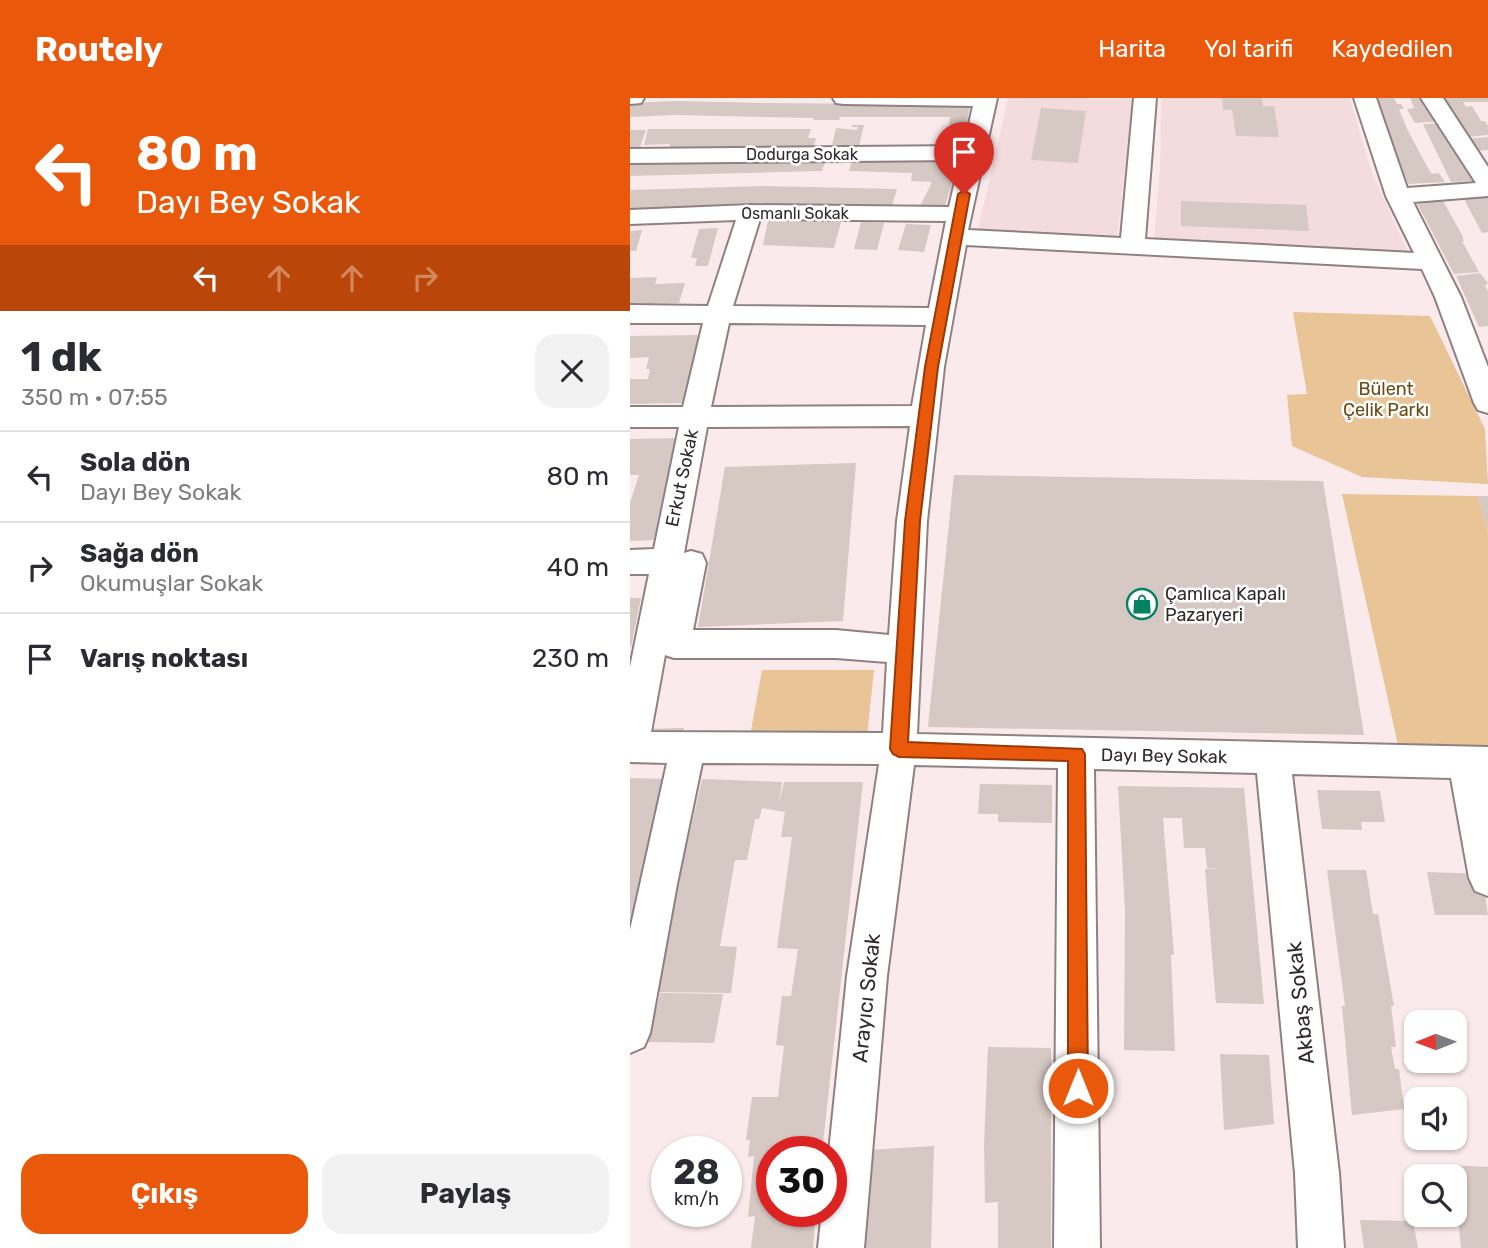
<!DOCTYPE html>
<html lang="tr">
<head>
<meta charset="utf-8">
<style>
  :root { --surface:#fff; --page:#f2f2f3; --text:#2b2b33; --muted:#7c7c81; --line:#e1e1e2; --accent:#ea580c }
  body { margin:0; font-family:Rubik,sans-serif; background:var(--page); color:var(--text); height:100vh; display:flex; flex-direction:column; font-size:26px; white-space:nowrap }
  * { box-sizing:border-box; margin:0 }
  p { font-size:23px; color:var(--muted) }
  .icon { flex:none; width:38px; height:38px; fill:none; stroke:currentColor; stroke-width:2; stroke-linecap:round; stroke-linejoin:round }
  .map { position:relative; flex:1; overflow:hidden }
  .details { display:flex; flex-direction:column; background:var(--surface); width:630px }
  .details>* { flex:none }
  .banner { background:#ea580c; color:#fff; overflow:hidden }
  .needle { width:46px; rotate:269deg }
  .buttons { position:absolute; left:774px; top:912px; display:grid; gap:14px }
  .buttons a { display:grid; place-items:center; width:63px; height:63px; border-radius:14px; background:var(--surface); box-shadow:0 2px 5px #0004; font-size:35px }
  .speed { position:absolute; left:21px; top:1038px; display:flex; gap:14px; font-size:35px; font-weight:700; text-align:center }
  .speed>* { display:grid; place-content:center; width:91px; height:91px; border-radius:50%; background:var(--surface); box-shadow:0 2px 5px #0004; line-height:1 }
  .speed small { font-size:18px; font-weight:400 }
  .speed .limit { border:10px solid #d22; background:#fff; color:#111 }
  .pin { position:absolute; display:grid; place-items:center; width:60px; height:60px; color:#fff; margin:-72px -30px; border-radius:50% 50% 50% 0; rotate:-45deg; box-shadow:0 0 7px #0007 }
  .pin .icon { rotate:45deg }
  .me { position:absolute; width:77px; margin:-38px; rotate:0deg; stroke-linejoin:round; filter:drop-shadow(0 0 5px #0008) }
  .turn { display:flex; align-items:center; gap:24px; height:147px; padding:0 21px; font-size:32px }
  .turn .icon { width:91px; height:91px; stroke-width:2.5 }
  .turn b { display:block; font-size:49px; line-height:60px }
  .lanes { display:flex; align-items:center; height:66px; padding:0 21px; background:#0003; justify-content:center; gap:35px; direction:ltr }
  .lanes .off { opacity:.35 }
  .round { display:grid; place-items:center; flex:none; width:74px; height:74px; border-radius:21px; background:var(--page) }
  .headline { display:flex; align-items:center; justify-content:space-between; height:119px; padding:0 21px }
  h1 { font-size:42px; font-weight:700; line-height:52px }
  .button { display:flex; gap:14px; margin-top:auto; padding:14px 21px }
  .button a { flex:1; height:80px; border-radius:21px; background:var(--accent); color:#fff; font-size:28px; font-weight:700; line-height:80px; text-align:center }
  .button a+a { background:var(--page); color:var(--text) }
  ul { padding:0; list-style:none }
  li { display:flex; align-items:center; gap:21px; height:91px; padding:0 21px; border-top:2px solid var(--line) }
  li div { flex:1 }
  li b { display:block; font-size:26px }
  li em { font-style:normal }
  header { display:flex; align-items:center; gap:42px; box-sizing:border-box; height:98px; padding:0 35px; background:var(--accent); color:#fff }
  header strong { font-size:33px }
  nav { display:flex; gap:38px; margin-inline-start:auto; font-size:24px }
  main { display:flex; flex:1; min-height:0 }
  .map>svg:first-child { display:block }
  .built { fill:#f4dbde }
  .green { fill:#e8c496 }
  .building { fill:#d6c8c3 }
  .lines { fill:none; stroke-linecap:round; stroke-linejoin:round }
  .minor-casing { stroke:#8f8082; stroke-width:4 }
  .minor { fill:#fff; fill-rule:evenodd }
  .route { fill:#ea580c; stroke:#983908; stroke-width:2 }
  .labels { text-anchor:middle; dominant-baseline:central; stroke-width:5; stroke-linejoin:round; paint-order:stroke }
  .far-street-label { font-size:16px; fill:#302a2b; stroke:#fff }
  .park-label { font-size:18px; fill:#6c4913; stroke:#fff }
  .street-label { font-size:18px; fill:#302a2b; stroke:#fff }
  .poi-label { font-size:18px; fill:#302a2b; stroke:#fff; text-anchor:start }
  .near-street-label { font-size:21px; fill:#302a2b; stroke:#fff }
</style>
</head>
<body>
<header>
<strong>Routely</strong>
<nav><a>Harita</a><a>Yol tarifi</a><a>Kaydedilen</a></nav>
</header>
<main>
<section class="details">
<div class="banner">
<div class="turn"><svg class="icon" aria-label="left" viewBox="0 0 24 24"><path d="M17 20v-9H6M10 6l-5 5 5 5"/></svg><div><b>80 m</b>Dayı Bey Sokak</div></div>
<div class="lanes"><svg class="icon" aria-label="left" viewBox="0 0 24 24"><path d="M17 20v-9H6M10 6l-5 5 5 5"/></svg><svg class="icon off" aria-label="ahead" viewBox="0 0 24 24"><path d="M12 20V5M6 11l6-6 6 6"/></svg><svg class="icon off" aria-label="ahead" viewBox="0 0 24 24"><path d="M12 20V5M6 11l6-6 6 6"/></svg><svg class="icon off" aria-label="right" viewBox="0 0 24 24"><path d="M7 20v-9h11M14 6l5 5-5 5"/></svg></div>
</div>
<div class="headline"><div><h1>1 dk</h1><p>350 m · 07:55</p></div><a class="round"><svg class="icon" aria-label="close" viewBox="0 0 24 24"><path d="M6 6l12 12M18 6L6 18"/></svg></a></div>
<ul>
<li><svg class="icon" aria-label="left" viewBox="0 0 24 24"><path d="M17 20v-9H6M10 6l-5 5 5 5"/></svg><div><b>Sola dön</b><p>Dayı Bey Sokak</p></div><em>80 m</em></li>
<li><svg class="icon" aria-label="right" viewBox="0 0 24 24"><path d="M7 20v-9h11M14 6l5 5-5 5"/></svg><div><b>Sağa dön</b><p>Okumuşlar Sokak</p></div><em>40 m</em></li>
<li><svg class="icon" aria-label="arrive" viewBox="0 0 24 24"><path d="M6 21V4h12l-3 4 3 4H6"/></svg><div><b>Varış noktası</b></div><em>230 m</em></li>
</ul>
<div class="button"><a>Çıkış</a><a>Paylaş</a></div>
</section>
<div class="map">
<svg width="858" height="1150" viewBox="0 0 858 1150">
  <rect width="100%" height="100%" fill="#faeaec"/>
  <path class="built" d="M378,0L503,1L487,140L348,132Z
    M531,0H720L742,75L778,154L524,143L530,71Z"/>
  <path class="green" d="M663,214L800,218L855,331L858,386L732,379L662,348L657,297L677,296Z
    M712,396L848,398L858,434V652L769,651Z
    M132,572H244L237,638H120Z"/>
  <path class="building" d="M592,0H632L633,8H644L649,39L606,38L602,12H593Z
    M745,0H764L767,6H771L774,11H769L777,31L799,72L802,76L809,75L815,84L778,86Z
    M780,0H798L811,23L785,25L777,11L784,10Z
    M812,0H858V4H833L836,9L842,8L851,23H855L858,28V37L837,39Z
    M45,3L136,5L340,7L336,28L319,27L320,19H210L209,22H183L184,20L45,17L0,19V5Z
    M411,10L456,13L448,65L401,62Z
    M812,25L846,83L821,84L793,26Z
    M222,27H234L229,48L202,47L206,30L227,32L228,29H222Z
    M18,31H181L178,40H186L184,48L40,49V46L14,47Z
    M0,32H16L10,49H0Z
    M858,39V52L846,53L838,41Z
    M197,58L192,73L0,78V61Z
    M223,59L330,60L315,108H290L302,84L281,83L282,75L219,73Z
    M134,88L267,91L262,108L119,105L0,111V92Z
    M858,99V134L852,135L834,101Z
    M812,101L832,137L834,143H832L849,174L824,176L787,105Z
    M551,103L676,107L679,133L551,128Z
    M138,123H178L211,124L204,150L133,147Z
    M231,124L254,125L247,152L224,151Z
    M276,126L301,127L294,154L268,152Z
    M88,130L78,168H65L67,160H61L69,131Z
    M12,132L6,153H0V133Z
    M850,175L858,185L855,188L858,193V228L849,229L826,178Z
    M27,179L25,186L55,185L49,205L0,206V180Z
    M73,237L54,305L0,306V281H18L20,271H16L19,259L0,260V238Z
    M49,340L24,442L0,443V405L9,377H0V341Z
    M226,365L213,523L68,529L95,369Z
    M324,377L693,383L734,637L298,629Z
    M848,398H858V431H857Z
    M0,500H11L1,549H0Z
    M54,630L51,645L10,631Z
    M0,680L41,681L0,846Z
    M72,681L152,684L149,705L154,684H233L192,1054H142V1113H186L183,1150H121L125,1118L118,1119L124,1058L118,1059L120,1042H116L122,999H148L154,948L146,947L152,898H161L168,851L147,850L162,739H151L155,714L132,710L129,721H125L117,762H105L90,848L107,849L101,895L24,894Z
    M350,686L422,687V725L368,724V716H348Z
    M488,688L614,690L634,906L586,905L575,771L587,770H577L575,750H554L552,720H533L544,857H541L545,953L494,952L495,812Z
    M687,692L750,693L755,724H731L732,732L692,731Z
    M697,772H736L743,816H748L764,908H761L766,949H761L765,971H769L774,1011L722,1017L712,908H715Z
    M797,774L852,776L858,817H805Z
    M30,895L93,896L84,945L16,944L23,909L27,910Z
    M358,949L421,950V1150H368V1104L355,1105L354,1047Z
    M590,956L639,957L644,1026L594,1032Z
    M304,1048L301,1150H232L238,1052Z
    M820,1067L858,1069V1150H831L824,1078H822Z
    M730,1122L783,1123L788,1150H734Z"/>
  <g class="lines">
    <g class="minor-casing">
      <path id="minor" d="M0,0H14L11,5L0,6Z
        M203,0H367L338,132L491,140L504,0H526L515,141L784,155L756,98L724,0H746L777,90L846,85L791,0H813L858,69V98L783,104L831,199L858,269V315L848,312L844,305L805,199L792,171L336,147L314,269L297,423L287,636L858,649V798L845,793L839,780L821,680L662,676L709,1075L714,1150H668L665,1075L627,675L464,671L470,1150H424L428,670L284,667L257,878L234,1150H188L192,1113H201V1054H199L217,878L249,666L72,665L47,786L20,935L14,949L0,955V832L37,665L0,664V569L19,476H0V452L24,451L49,329H0V309H53L73,225H0V207L78,208L106,122L0,126V112L120,107L319,109L330,62L0,65V51L334,48L343,8L214,6L206,5ZM130,121L316,123L299,210L103,208ZM99,225L296,227L282,308L81,309ZM280,328L267,423L259,537L206,532H63L76,465L72,456L61,453L54,455L77,329ZM35,557L44,560H206L257,564L253,635L21,634Z"/>
    </g>
    <use href="#minor" class="minor"/>
  </g>
  <path class="route" d="M334,92L340,96L308,269L290,423L278,644L452,651L455,656L458,990L455,997L448,1000L441,997L438,990V663L269,659L263,656L260,651L275,423L295,269L328,96Z"/>
  <defs>
    <g id="shop-ring" transform="scale(1.575)"><circle r="9.5" fill="#fff" stroke="#038263" stroke-width="1.5"/><path d="M-5-2.5h2.3a2.7 3.5 0 0 1 5.4 0H5L5.5 6h-11ZM-1.5-2.5h3a1.5 2.3 0 0 0-3 0Z" fill="#038263"/></g>
  </defs>
  <g fill-rule="evenodd">
    <use href="#shop-ring" x="512" y="506"/>
  </g>
  <g class="labels">
    <g class="far-street-label">
      <text x="172" y="56">Dodurga Sokak</text>
      <text x="165" y="115">Osmanlı Sokak</text>
    </g>
    <g class="park-label">
      <text x="756" y="291">Bülent<tspan x="756" dy="21">Çelik Parkı</tspan></text>
    </g>
    <g class="street-label">
      <text transform="translate(52 380) rotate(-78)">Erkut Sokak</text>
      <text transform="translate(534 658) rotate(1)">Dayı Bey Sokak</text>
    </g>
    <g class="poi-label">
      <text x="535" y="496">Çamlıca Kapalı<tspan x="535" dy="21">Pazaryeri</tspan></text>
    </g>
    <g class="near-street-label">
      <text transform="translate(236 900) rotate(-84)">Arayıcı Sokak</text>
      <text transform="translate(670 905) rotate(-96)">Akbaş Sokak</text>
    </g>
  </g>
</svg>
<div class="buttons">
<a><svg class="needle" viewBox="-14 -14 28 28"><path d="M0-13l5 13h-10z" fill="#e53935"/><path d="M0 13l5-13h-10z" fill="#7c7c81"/></svg></a>
<a><svg class="icon" aria-label="sound" viewBox="0 0 24 24"><path d="M4 9h4l5-4v14l-5-4H4zM17 9q2 3 0 6"/></svg></a>
<a><svg class="icon" aria-label="search" viewBox="0 0 24 24"><circle cx="10" cy="10" r="6"/><path d="M15 15l6 6"/></svg></a>
</div>
<div class="speed"><div>28<small>km/h</small></div><div class="limit">30</div></div>
<div class="pin" style="left:334px;top:96px;background:#d93025"><svg class="icon" aria-label="arrive" viewBox="0 0 24 24"><path d="M6 21V4h12l-3 4 3 4H6"/></svg></div>
<svg class="me" style="left:448px;top:990px" viewBox="-20 -20 40 40"><circle r="17" fill="#ea580c" stroke="#fff" stroke-width="3"/><path d="M0-11L8 9 0 5-8 9z" fill="#fff"/></svg>
</div>
</main>
</body>
</html>
